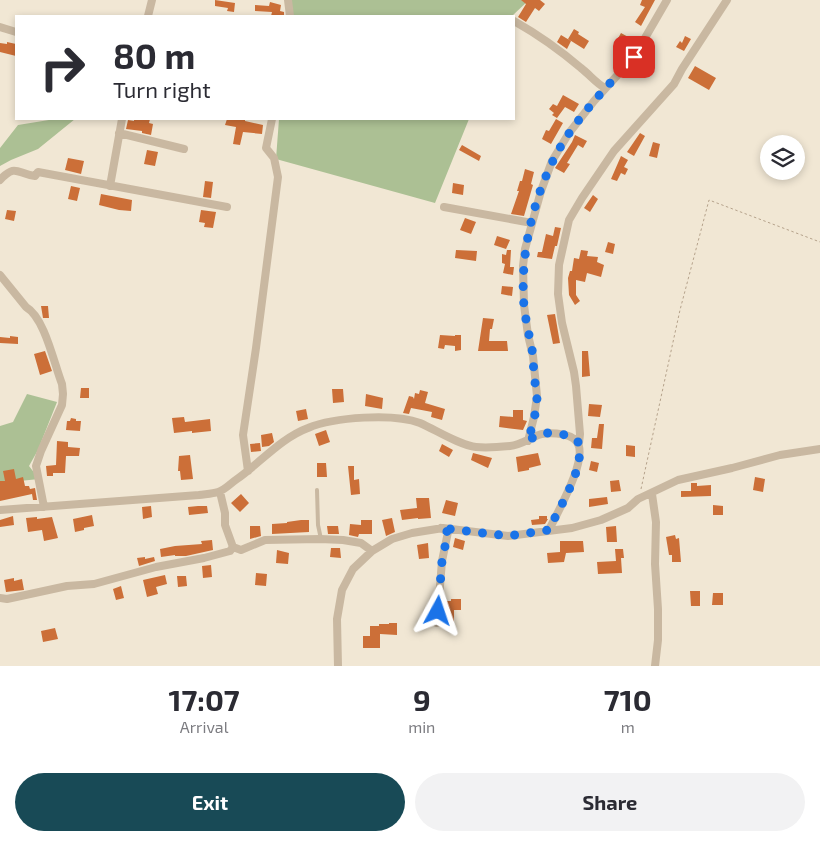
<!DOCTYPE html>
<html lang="en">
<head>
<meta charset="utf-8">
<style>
  :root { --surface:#fff; --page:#f2f2f3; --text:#2b2b33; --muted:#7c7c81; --accent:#184a56 }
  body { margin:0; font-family:"Exo 2",sans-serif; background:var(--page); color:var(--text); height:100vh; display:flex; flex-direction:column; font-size:19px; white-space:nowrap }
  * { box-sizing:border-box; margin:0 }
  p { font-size:16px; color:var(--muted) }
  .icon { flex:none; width:28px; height:28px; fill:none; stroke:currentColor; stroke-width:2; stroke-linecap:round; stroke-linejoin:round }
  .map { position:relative; height:666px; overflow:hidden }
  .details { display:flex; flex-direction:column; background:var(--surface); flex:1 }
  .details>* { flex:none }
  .guide { position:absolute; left:15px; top:15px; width:500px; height:105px; border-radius:0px; box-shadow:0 2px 8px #0003; background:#fff; color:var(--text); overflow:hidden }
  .buttons { position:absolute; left:760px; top:135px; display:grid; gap:10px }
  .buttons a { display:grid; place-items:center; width:45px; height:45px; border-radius:50%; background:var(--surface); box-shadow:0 2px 8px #0003; font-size:25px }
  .pin { position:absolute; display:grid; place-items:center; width:42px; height:42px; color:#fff; margin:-21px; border-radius:10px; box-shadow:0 2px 8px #0006 }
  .me { position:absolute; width:55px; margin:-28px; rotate:5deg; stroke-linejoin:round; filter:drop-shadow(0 0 4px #0008) }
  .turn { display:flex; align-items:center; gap:18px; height:105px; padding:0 15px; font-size:22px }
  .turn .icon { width:65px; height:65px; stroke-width:2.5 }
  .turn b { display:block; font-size:35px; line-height:42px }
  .eta { display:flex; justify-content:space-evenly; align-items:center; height:85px; text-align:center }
  .eta b { font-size:30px; font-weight:700; line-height:35px }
  .action { display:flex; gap:10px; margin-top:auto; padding:10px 15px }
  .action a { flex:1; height:58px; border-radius:30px; background:var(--accent); color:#fff; font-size:20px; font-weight:700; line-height:58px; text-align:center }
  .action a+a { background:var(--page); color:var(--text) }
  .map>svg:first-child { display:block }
  .green { fill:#acc094 }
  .building { fill:#cc6f38 }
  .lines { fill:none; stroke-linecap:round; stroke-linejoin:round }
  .path { stroke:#b5a28b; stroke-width:1; stroke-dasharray:2.5 2.5; stroke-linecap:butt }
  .lane { stroke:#c9b8a1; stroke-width:4 }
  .street { stroke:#c9b8a1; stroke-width:8 }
  .route { stroke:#1a73e8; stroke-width:9; stroke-dasharray:0 16.2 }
</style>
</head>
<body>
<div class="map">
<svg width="820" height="666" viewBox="0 0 820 666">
  <rect width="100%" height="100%" fill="#f1e7d4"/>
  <path class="green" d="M288,0H529L512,16H287Z
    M55,119H75L38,149L11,160L0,166V148L18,125Z
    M279,119H469L435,203L276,159Z
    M27,394L57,402L38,450L29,466L39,479L0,483V426L13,422Z"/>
  <path class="building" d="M215,0L235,3L234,12L227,11L228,8L215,6Z
    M521,0H540L545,4L539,11L535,8L526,22L518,17L526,4Z
    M642,0H655L641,26L635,22L645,7L640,5Z
    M270,2L281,5L280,11L284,12V16H271L272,12L255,11V5L269,6Z
    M574,29L579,32L578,34L589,41L584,49L568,39Z
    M621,33L630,38L624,47L616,42Z
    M561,35L571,41L567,49L557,42Z
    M685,36L691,39L684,51L676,47L680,41L682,43Z
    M7,42L16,44V56L0,52V43L7,44Z
    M695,66L716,78L709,90L688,78Z
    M563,95L579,104L574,112L565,107L557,118L552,115L554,113L549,109L553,104L557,106Z
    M134,119H150L149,123L153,124L151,135L142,133V131L126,129L128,120L134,121Z
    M227,119L245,120V121L263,125L262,134L243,132L240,145L233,144L236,127L225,125Z
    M556,119L563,123L551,144L542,139L546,130L549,131Z
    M640,133L645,136L634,156L627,152Z
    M575,135L587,141L583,148L578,145L567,163L570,164L564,173L555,168L572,142Z
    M653,142L660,144L657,158L649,156Z
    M462,145L481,156L479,161L459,150Z
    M147,150L158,152L155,166L144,164Z
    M621,156L628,160L624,167L628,169L625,175L621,173L617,181L611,179Z
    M68,158L84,161L81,174L65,170Z
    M525,169L534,172L531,184L533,185L524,216L511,214L519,191H517L520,181H522Z
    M205,181L213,182L211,198L203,197Z
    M453,183L464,185L463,195L452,193Z
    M71,186L80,188L77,201L68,199Z
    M101,194L132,200L131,211L119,210L99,205Z
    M593,195L598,199L590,212L584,208Z
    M7,210L16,211L14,221L5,219Z
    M201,210L216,212L213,228L204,227L205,223L199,222Z
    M465,218L476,222L471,234L460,230Z
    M555,227L561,228L557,246H555L552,259L537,257L538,252H542L546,234L553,236Z
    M497,236L510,240L506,249L494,245Z
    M608,242L615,244L613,254L605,252Z
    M456,250L477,251L476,261L455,258Z
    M507,250H511L510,267H514L513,275L503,273L505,264L502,263V254L506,255Z
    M581,250L588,251L587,256L598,257L597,262L604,265L601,277L587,273L585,282L576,280V295L580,301L575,305L569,295L568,278L570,271H572L574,258L579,259Z
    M502,286L513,287L512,296L501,294Z
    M41,306H48L49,318H43Z
    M555,314L560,343L553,344L547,315Z
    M483,318L494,319L492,329H490L489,341H507L508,351H478Z
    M440,335L455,336V335H461V350L455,351V346L445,345L444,349L438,348Z
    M10,336L18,337V344L0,343V337L10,338Z
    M45,351L52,371L40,375L34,354Z
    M582,351H588L590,376L582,377Z
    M81,388H89V398H80Z
    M332,389H343L344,402L333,403Z
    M420,390L428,392L425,403L445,409L442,420L431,417L432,412L411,408L409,414L403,413L409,396L413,397L414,399L415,393L419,394Z
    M366,394L383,398L382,409L365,406Z
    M589,404L602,405L600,417L588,416Z
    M306,409L308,419L298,421L296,411Z
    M513,410H523V420L527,421L523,430L499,427L500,416L513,417Z
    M184,417L185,422L210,419L211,431L192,433V431L174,433L172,418Z
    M71,418L76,419V421H81L80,431L66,430L67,421H70Z
    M599,424H604L602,449L591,448L592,438H597Z
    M326,430L330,442L319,446L315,434Z
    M272,433L274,442L269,446L262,447L261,435Z
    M57,441L68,442V447L80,448L79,456H66L65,473H53V476H47L46,466L56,465Z
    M260,443L261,451L251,452L250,444Z
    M442,444L453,450L449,457L439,451Z
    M626,445L635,446V457L626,456Z
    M473,453L492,458L488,468L471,460Z
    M538,453L541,465L529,468V470L518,472L516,457Z
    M190,455L193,479L181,480L180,471H178L179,456Z
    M591,461L599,463L597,472L589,470Z
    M317,463H326L327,477H317Z
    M348,466H354V480L359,479L360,494L351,495Z
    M14,469L16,479L23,477L25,486H29L30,489L35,488L37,500H33L32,494L0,501V481H5L3,471Z
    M755,477L765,479L763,492L753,490Z
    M619,480L621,491L611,492L610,481Z
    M691,483H697V486L711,485V496L681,497V491H691Z
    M241,494L249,503L240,512L231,503Z
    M607,497L608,504L589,507V499Z
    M416,498H429L431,518L418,519V518L402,520L400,510L417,508Z
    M446,500L458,503L455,516L442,513Z
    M713,505L723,506V515H713Z
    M151,506L152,517L143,519L142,507Z
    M198,506H207L208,513L189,515L188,507Z
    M92,515L94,526L84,528V530L75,532L73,519Z
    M13,516L14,525L0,527V520Z
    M539,516H547V519H548L545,524L532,525L531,520L539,519Z
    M37,517V519L52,517L58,538L44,541L42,530L28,532L26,518Z
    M392,518L395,532L386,536L382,520Z
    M301,520H309V532L272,534V524L287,523V522Z
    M361,520H372V534H359L358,537L349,535L350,524L361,525Z
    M250,526H260L261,536L250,539Z
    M327,526H338L339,534H328Z
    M616,526L617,542H607L606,527Z
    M675,535L676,539L679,538L681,562H672V555H669L666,537Z
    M455,538L465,541L463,550L453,547Z
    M212,540L213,550L186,556H175V555L161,557L160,549L175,546L202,544L201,541Z
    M560,541H583L584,552L566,553L564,562L548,563L547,553L560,552Z
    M428,543L429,558L419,559L417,545Z
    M331,548H340L341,558L330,557Z
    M615,549H623L624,558H621L622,573L598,574L597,562L616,561Z
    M277,550L289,553L288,564L276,563Z
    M145,557V559L154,557L155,561L139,566L137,558Z
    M211,565L212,577L203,578L202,566Z
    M256,573L267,574L266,586L255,585Z
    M165,575L167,584L156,587L158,594L147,597L143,580Z
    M177,576H186L187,586L178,587Z
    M14,578V581L22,579L24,590L6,592L4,580Z
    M121,586L124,598L116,600L113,589Z
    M690,591H700V606H691Z
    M713,593H723V605H712Z
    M451,599H461V610H454V624H443V614H447V601H451Z
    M389,623H397V635L380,634V648H363V636H370V626H379V624H389Z
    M55,628L58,639L43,642L41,631Z"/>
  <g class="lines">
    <path class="path" d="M641,489L680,310L709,200L820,242"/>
    <path class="lane" d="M317,490L318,525L321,539"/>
    <path class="street" d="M288,0L290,16
      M148,16L152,0
      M514,21C537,34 561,51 581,68C590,75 596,83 605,88
      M0,27L16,32
      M119,133L184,149
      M0,180C16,163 17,174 35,176L38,172L227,207
      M110,186L122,119
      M444,207L532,223
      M0,275L26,307C45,318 54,364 62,384L63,394L62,405L41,451L36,466L44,507
      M528,441L534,417L537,396L533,356L528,335L524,305L523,266L525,249L541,191L552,161L569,133L594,101L634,57L667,0
      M579,443L580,434L576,386L574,372L562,323L558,294L559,265L569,220L582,198L614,151L674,84L682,69L727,0
      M248,471L243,435L256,348L278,177L274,158L266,148L272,119
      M652,494L656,522L655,564L658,609V640L655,666
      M0,510L199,495C205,494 212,494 218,492C225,490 231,483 237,479C260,463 281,438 308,428C334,417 394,413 420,423C436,430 459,445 476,447C486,448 500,447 510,446C519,445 527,440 534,437C544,431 570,432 577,442C589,458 557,513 549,530
      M233,547L241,550L265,540L320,539L343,540L361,543L372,551
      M0,598L7,599L67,586L94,584L156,567L204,558L230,551L233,547L225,525V513L220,492
      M437,623L442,561L448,532L441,528
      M338,666L337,619L342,590L353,569L372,551L392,539L412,533L443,528L508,536L572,528L601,520L628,508L638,499L678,480L732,468L780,455L820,449"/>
  </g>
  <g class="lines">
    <path class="route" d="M438,611L442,561L448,532L441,528L508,536L549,530C560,505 584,471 579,443C569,433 549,430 535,436C532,438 530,440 528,441C532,427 537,411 537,396C537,390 535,384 534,377C533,370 534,362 533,355C530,338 526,323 524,306C519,249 537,179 570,132C589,105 612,81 634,57"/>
  </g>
</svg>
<div class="buttons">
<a><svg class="icon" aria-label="layers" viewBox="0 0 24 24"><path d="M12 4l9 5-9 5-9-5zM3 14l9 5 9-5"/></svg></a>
</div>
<div class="pin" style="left:634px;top:57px;background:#d93025"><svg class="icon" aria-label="arrive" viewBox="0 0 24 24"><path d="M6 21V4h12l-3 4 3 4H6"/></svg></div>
<svg class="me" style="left:438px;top:611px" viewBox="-20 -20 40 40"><path d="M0-17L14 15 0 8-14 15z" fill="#1a73e8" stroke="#fff" stroke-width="4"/></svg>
<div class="guide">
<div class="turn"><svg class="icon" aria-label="right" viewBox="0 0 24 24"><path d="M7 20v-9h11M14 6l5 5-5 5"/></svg><div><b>80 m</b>Turn right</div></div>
</div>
</div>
<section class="details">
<div class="eta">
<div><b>17:07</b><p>Arrival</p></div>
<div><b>9</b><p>min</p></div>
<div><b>710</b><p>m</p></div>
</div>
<div class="action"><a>Exit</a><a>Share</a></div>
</section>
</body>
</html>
